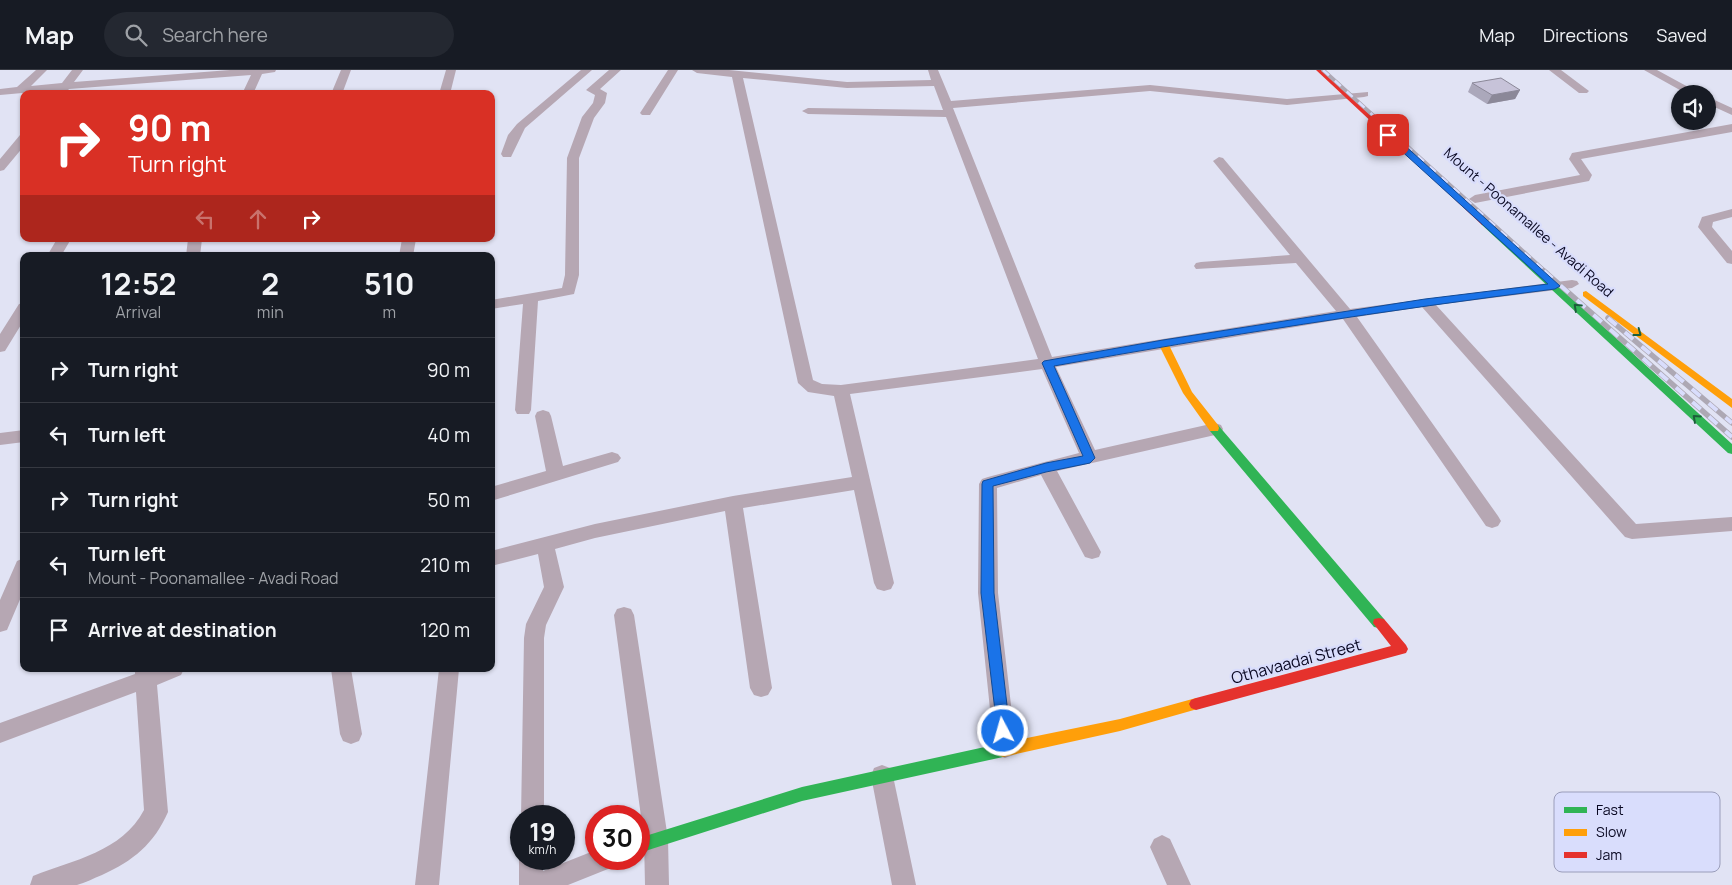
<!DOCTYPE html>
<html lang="en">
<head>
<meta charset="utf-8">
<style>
  :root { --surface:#171b24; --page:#242831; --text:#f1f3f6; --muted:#9ea1a6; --line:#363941 }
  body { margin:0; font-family:Manrope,sans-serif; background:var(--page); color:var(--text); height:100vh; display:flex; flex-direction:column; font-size:19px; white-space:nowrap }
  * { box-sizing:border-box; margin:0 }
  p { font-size:16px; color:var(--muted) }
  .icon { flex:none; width:28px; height:28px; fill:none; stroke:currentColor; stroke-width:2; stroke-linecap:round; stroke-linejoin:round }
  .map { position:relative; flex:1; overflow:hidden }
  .details { position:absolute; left:20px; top:182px; width:475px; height:420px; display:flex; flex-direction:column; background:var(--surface); border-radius:10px; box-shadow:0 1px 4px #0004 }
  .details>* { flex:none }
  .banner { position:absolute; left:20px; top:20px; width:475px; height:152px; border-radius:10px; box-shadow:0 1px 4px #0004; background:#d93025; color:#fff; overflow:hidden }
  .controls { position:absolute; left:1671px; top:15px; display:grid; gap:10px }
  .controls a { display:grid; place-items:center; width:45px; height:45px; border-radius:50%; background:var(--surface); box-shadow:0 1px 4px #0004; font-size:25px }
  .speed { position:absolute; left:510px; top:735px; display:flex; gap:10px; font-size:25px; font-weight:700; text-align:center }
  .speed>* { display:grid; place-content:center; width:65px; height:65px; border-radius:50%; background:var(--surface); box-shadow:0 1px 4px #0004; line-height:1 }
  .speed small { font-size:12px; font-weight:400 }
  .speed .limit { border:8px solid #d22; background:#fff; color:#111 }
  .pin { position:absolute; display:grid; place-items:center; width:42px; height:42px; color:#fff; margin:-21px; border-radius:10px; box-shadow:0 2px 8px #0006 }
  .me { position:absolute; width:55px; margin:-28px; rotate:354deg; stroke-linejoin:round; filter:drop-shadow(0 0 4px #0008) }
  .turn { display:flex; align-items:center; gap:18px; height:105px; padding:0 25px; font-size:22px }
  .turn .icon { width:65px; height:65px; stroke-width:2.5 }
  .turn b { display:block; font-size:35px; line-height:42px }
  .lanes { display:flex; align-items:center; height:48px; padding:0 25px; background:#0003; justify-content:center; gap:25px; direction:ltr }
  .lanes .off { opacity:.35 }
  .eta { display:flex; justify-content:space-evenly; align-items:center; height:85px; text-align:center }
  .eta b { font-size:30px; font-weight:700; line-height:35px }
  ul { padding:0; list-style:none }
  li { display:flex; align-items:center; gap:15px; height:65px; padding:0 25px; border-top:1px solid var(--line) }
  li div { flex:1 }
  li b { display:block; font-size:19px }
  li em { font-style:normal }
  header { display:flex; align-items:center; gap:30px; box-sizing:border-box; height:70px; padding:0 25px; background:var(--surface); border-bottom:1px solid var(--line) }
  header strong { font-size:24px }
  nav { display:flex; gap:28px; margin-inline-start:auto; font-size:18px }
  .search { width:350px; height:45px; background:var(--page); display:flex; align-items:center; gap:12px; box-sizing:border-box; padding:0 18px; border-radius:28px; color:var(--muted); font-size:19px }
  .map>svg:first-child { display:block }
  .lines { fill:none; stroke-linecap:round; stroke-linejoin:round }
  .street { fill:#b6a7b3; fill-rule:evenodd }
  .fast { fill:#30b455; fill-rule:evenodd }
  .slow { fill:#ff9f0a; fill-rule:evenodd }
  .jam { fill:#e5322d; fill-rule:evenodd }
  .rail-far1-casing { stroke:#ada8b4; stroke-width:4 }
  .rail-casing { stroke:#ada8b4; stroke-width:5.5 }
  .rail-far1 { stroke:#d9ddfc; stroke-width:2.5; stroke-dasharray:8; stroke-linecap:butt }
  .rail { stroke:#d9ddfc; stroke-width:4; stroke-dasharray:11; stroke-linecap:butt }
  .wall { fill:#aba8bb }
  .shaded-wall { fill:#8b8898 }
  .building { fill:#c7c3d9; stroke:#8b8898 }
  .oneway { stroke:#1c5e3b }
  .route { fill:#1a73e8; stroke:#114b97 }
  .labels { text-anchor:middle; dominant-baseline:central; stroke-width:4.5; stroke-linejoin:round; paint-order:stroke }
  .far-street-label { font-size:14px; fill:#080721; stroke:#d9ddfc }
  .street-label { font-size:16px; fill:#080721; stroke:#d9ddfc }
  .key { fill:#d9ddfc; stroke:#9a9dba; stroke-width:1 }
  .key-label { font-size:14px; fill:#080721 }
</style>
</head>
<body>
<header>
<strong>Map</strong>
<div class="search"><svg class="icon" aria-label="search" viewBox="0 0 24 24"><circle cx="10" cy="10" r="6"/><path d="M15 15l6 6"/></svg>Search here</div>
<nav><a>Map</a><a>Directions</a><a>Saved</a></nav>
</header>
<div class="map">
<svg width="1732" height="815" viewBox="0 0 1732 815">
  <rect width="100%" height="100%" fill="#e1e3f4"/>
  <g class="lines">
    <path class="street" d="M36,0H47L31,16L62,13L72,0H83L74,12L230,0H276L275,2L262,4L253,24H242L251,5L69,19L65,24H55L56,20L0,25V19L17,17Z
      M341,0H351L342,24H331Z
      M446,0H456L450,24H439Z
      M581,0H592L525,58L511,87H503L501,84L508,65L517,54Z
      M609,0H621L600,19L607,23L605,33L594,48L579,88V205L574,224L538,231L531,340L529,344H517L515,340L523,234L491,239V230L562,218L565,205L567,88L582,47L593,33L595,25L586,20Z
      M668,0H678L650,45H642L640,43Z
      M692,0H729L847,12L931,10L928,0H938L951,31L1150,15L1287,29L1368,22V26L1364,27L1287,35L1150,21L953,38L1052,287L1336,241L1296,193L1196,199L1194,196L1196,193L1201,192L1290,185L1213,91L1219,87L1223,88L1350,239L1572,210L1577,211L1579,214L1572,218L1436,235L1636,454L1732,447V461L1632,469L1625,467L1422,237L1357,247L1498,446L1501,451L1498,456L1492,458L1486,456L1343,249L1056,297L1095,380L1215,353L1221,355L1223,359L1221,363L1215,365L1057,401L1101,482L1099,487L1092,489L1085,487L1041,405L997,418L998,523L1016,678L1013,685L1005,688L997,685L994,678L978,523L979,414L982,409L988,407L1079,383L1042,299L850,324L894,513L891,519L884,521L877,519L874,513L854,420L743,438L772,618L768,625L761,627L754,625L750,618L725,441L595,468L555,479L564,517L546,555L544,568V746L521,748L524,568L526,554L544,517L538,484L491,496V481L595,454L733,426L852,407L834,326L808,322L798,313L732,7L697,3ZM743,8L847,18L934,16L943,40L808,38L802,41L808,44L946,47L1038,289L841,315L822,314L813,310Z
      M1549,0H1561L1589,21L1587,23H1579Z
      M1644,0H1657L1701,24H1687Z
      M1708,27L1732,38V45L1708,34Z
      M1732,54V62L1581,89L1592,105L1589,111L1475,133L1469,129L1475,125L1580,105L1569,89L1572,83Z
      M20,65H24V76L4,100L0,101V89Z
      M1732,139V147L1713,152L1712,157L1732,181V194L1727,193L1698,157L1702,147Z
      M57,169H71L61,186H47Z
      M188,169H202L200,186H186Z
      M402,169H416L413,186H399Z
      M24,233V250L5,281L0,282V264L19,234Z
      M543,340L549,342L551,346L563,396L612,382L618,384L621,388L618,392L491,431V417L546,401L535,346L537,342Z
      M24,360V372L0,375V363Z
      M24,488V520L7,560L0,562V530L17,491Z
      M624,537L631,539L634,545L668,769L669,815H645L644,769L614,545L617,539Z
      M135,599H184L181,605L157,615L168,742C154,774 133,791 102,805C94,808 85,813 77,815C62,815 45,815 30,815L33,806C73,790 122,782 144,740L136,622L0,673V653L135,604Z
      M331,599H351L362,664L359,671L351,674L343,671L340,664Z
      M439,599H459L439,815H415Z
      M882,695L890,698L893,706L916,815H892L871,706L874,698Z
      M1162,765L1170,769L1191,815H1167L1150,777L1154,769Z
      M596,780V789H617L613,797L568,815H519V789L521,784V789H543V801Z"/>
    <path class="fast" d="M1485,150L1488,151L1732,374V384L1728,383L1482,155L1481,153Z
      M1214,354L1218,355L1384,549L1385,553L1384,557L1379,558L1374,557L1210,361L1209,358Z
      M1003,673L1008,675L1010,680L1008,685L1003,687L802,731L639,783V768L802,717Z"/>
    <path class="slow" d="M1586,221L1732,329V338L1583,226V222Z
      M1163,270L1168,273L1192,322L1218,355L1219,358L1218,361H1210L1183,323L1158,273Z
      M1196,628L1201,630L1203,634L1201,638L1120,661L1003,687L998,685L996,680L998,675L1003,673L1120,649Z"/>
    <path class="jam" d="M1316,0H1323L1488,151V155H1482Z
      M1379,548L1384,549L1406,575L1408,579L1406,583L1196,640L1191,638L1189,634L1191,630L1196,628L1391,576L1373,553L1374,549Z"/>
    <g class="rail-far1-casing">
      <path id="rail-far1" d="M1323,0L1546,202"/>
    </g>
    <g class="rail-casing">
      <path id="rail" d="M1544,201L1732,367
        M1608,248L1732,353"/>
    </g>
    <use href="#rail-far1" class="rail-far1"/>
    <use href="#rail" class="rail"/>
  </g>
  <path class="wall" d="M1472,13L1520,20L1515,29L1487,34L1468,22Z"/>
  <path class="shaded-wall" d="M1520,20L1515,29L1487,34L1492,25Z"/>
  <path class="building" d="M1501,8L1520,20L1492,25L1472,13Z"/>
  <defs><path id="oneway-chevron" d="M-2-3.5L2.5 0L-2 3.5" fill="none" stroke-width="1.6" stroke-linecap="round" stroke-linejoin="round" transform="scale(1.25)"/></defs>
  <g class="oneway">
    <use href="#oneway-chevron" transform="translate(1577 237) rotate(-137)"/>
    <use href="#oneway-chevron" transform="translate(1638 263) rotate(37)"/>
    <use href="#oneway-chevron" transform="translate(1696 348) rotate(-138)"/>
  </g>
  <path class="route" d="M1386,63H1391L1560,216L1555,219C1387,240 1220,266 1054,296L1095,388L1090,393L1046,402L993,416L994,523L1010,661L1008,666L1003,668L998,666L981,523L982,414L983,411L1046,393L1083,386L1042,293L1044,291L1163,270L1425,229L1548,214L1386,67Z"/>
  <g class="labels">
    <g class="far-street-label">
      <text transform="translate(1529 152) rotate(41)">Mount - Poonamallee - Avadi Road</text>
    </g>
    <g class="street-label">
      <text transform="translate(1296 591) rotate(-15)">Othavaadai Street</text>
    </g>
  </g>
  <rect x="1554" y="722" width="166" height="80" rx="8" class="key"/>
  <rect x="1564" y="737" width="23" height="6" fill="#30b455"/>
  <rect x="1564" y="759" width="23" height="7" fill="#ff9f0a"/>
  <rect x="1564" y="782" width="23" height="6" fill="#e5322d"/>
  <g class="key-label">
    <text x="1596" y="745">Fast</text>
    <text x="1596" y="767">Slow</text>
    <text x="1596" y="790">Jam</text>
  </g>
</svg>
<div class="controls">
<a><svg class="icon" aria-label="sound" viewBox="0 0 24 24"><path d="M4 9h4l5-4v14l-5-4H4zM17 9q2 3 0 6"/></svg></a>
</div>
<div class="speed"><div>19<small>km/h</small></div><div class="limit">30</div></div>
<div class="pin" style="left:1388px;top:65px;background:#d93025"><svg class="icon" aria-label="arrive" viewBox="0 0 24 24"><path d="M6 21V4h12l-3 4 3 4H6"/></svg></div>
<svg class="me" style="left:1003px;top:661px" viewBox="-20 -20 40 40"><circle r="17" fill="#1a73e8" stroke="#fff" stroke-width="3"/><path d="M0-11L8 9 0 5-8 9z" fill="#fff"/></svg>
<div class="banner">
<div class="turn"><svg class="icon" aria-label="right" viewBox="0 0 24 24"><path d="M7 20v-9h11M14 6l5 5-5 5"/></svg><div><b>90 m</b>Turn right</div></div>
<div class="lanes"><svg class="icon off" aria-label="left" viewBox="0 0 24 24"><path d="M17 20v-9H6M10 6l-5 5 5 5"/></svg><svg class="icon off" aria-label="ahead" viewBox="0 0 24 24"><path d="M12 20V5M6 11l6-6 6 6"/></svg><svg class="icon" aria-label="right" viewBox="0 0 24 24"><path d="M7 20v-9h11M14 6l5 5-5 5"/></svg></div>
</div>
<section class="details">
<div class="eta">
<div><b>12:52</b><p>Arrival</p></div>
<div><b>2</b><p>min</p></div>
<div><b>510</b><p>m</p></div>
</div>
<ul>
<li><svg class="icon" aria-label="right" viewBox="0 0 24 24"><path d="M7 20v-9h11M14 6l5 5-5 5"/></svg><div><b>Turn right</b></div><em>90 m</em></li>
<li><svg class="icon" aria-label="left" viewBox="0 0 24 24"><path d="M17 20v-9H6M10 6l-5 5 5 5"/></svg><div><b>Turn left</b></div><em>40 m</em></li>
<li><svg class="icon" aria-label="right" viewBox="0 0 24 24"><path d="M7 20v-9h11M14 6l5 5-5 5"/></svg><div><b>Turn right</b></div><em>50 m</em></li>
<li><svg class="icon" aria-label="left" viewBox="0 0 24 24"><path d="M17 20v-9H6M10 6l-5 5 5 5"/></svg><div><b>Turn left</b><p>Mount - Poonamallee - Avadi Road</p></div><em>210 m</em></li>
<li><svg class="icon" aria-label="arrive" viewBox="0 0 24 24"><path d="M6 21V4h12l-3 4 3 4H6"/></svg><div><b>Arrive at destination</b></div><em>120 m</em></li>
</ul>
</section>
</div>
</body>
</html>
